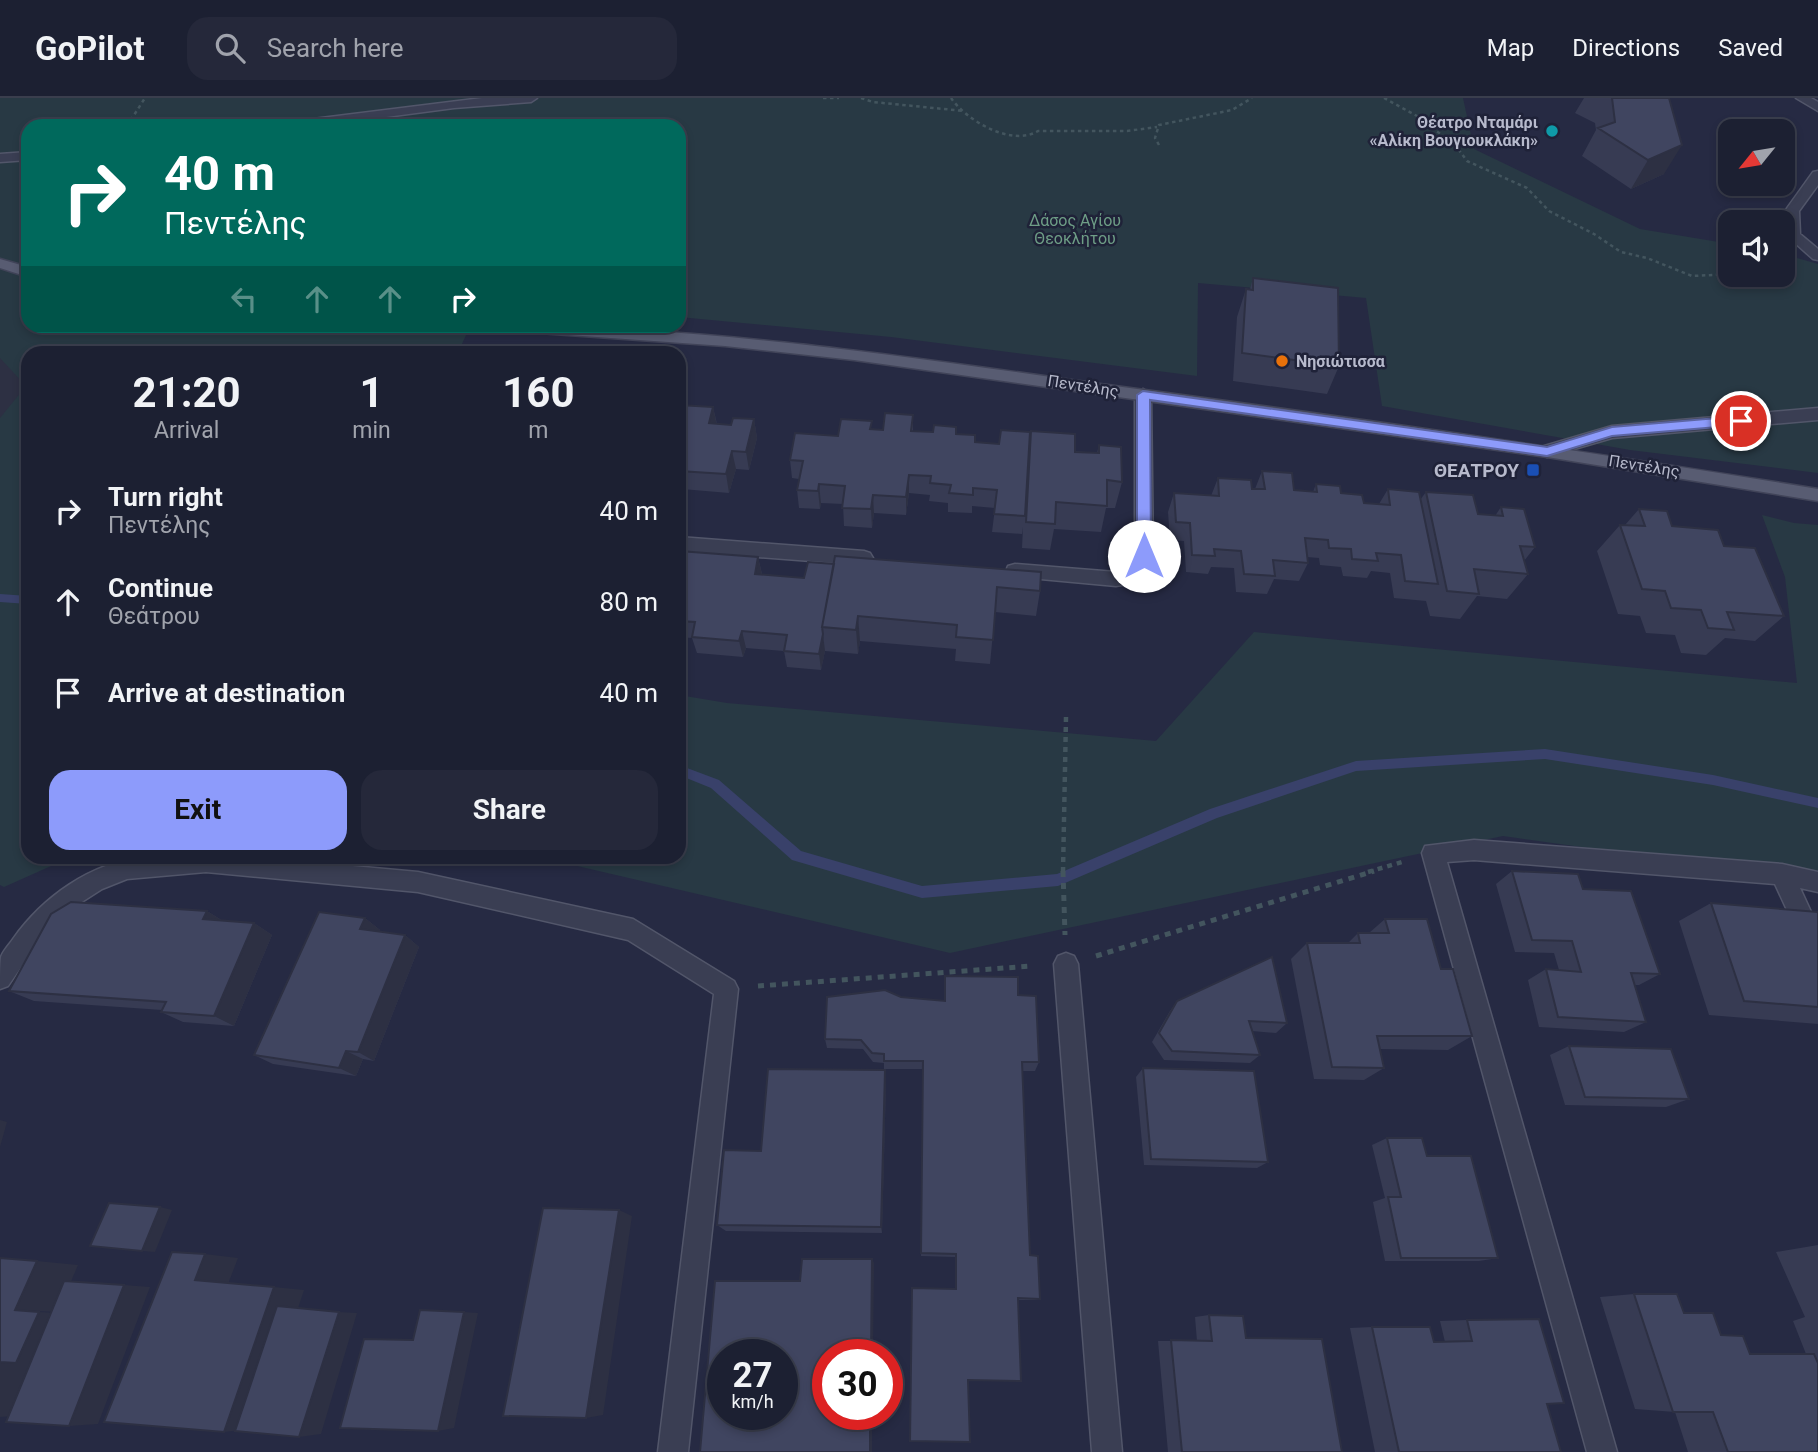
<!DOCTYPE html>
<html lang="en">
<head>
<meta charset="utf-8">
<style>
  :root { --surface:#1c2032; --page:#25283a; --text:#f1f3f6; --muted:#a0a3ac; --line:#3a3e4d; --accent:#8d9bfb }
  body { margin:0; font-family:Roboto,sans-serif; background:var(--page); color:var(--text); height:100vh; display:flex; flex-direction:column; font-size:26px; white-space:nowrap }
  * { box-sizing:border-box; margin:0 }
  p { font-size:23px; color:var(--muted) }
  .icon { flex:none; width:38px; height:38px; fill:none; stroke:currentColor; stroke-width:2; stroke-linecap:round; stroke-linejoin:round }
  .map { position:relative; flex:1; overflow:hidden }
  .sheet { position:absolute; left:21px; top:248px; width:665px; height:518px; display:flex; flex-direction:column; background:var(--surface); border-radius:21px; box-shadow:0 4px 10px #0003,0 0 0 2px var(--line) }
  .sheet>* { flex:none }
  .banner { position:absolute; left:21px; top:21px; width:665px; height:214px; border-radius:21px; box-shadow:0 4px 10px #0003,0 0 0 2px var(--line); background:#00695c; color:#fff; overflow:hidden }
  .needle { width:46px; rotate:240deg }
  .buttons { position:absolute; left:1718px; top:21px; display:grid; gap:14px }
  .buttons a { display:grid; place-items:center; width:77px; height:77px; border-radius:14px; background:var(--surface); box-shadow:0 4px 10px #0003,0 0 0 2px var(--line); font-size:35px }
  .speed { position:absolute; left:707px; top:1241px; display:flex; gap:14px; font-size:35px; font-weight:700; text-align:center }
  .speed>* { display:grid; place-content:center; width:91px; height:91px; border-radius:50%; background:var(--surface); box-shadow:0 4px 10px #0003,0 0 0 2px var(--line); line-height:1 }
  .speed small { font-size:18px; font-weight:400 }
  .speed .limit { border:10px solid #d22; background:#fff; color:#111 }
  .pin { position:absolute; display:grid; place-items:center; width:60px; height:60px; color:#fff; margin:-30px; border:4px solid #fff; border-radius:50%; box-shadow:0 2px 7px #0007 }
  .me { position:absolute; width:77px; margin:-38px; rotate:0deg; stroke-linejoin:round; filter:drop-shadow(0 0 5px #0008) }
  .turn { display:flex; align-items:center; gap:24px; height:147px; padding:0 28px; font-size:32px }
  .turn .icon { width:91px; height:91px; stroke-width:2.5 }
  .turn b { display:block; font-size:49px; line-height:60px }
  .lanes { display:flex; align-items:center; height:66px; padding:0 28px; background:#0003; justify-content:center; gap:35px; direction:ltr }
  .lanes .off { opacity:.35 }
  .eta { display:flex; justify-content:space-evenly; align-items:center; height:119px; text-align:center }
  .eta b { font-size:42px; font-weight:700; line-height:49px }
  .action { display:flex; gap:14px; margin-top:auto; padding:14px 28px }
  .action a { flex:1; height:80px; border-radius:21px; background:var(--accent); color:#111; font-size:28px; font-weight:700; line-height:80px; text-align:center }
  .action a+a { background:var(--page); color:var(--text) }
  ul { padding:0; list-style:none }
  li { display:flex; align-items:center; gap:21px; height:91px; padding:0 28px }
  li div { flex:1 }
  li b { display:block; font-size:26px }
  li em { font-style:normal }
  header { display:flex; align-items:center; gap:42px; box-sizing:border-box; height:98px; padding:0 35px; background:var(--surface); border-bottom:2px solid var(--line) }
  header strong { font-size:33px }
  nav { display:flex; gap:38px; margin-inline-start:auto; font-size:24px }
  .search { width:490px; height:63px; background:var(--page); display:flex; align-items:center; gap:18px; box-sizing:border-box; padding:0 24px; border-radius:21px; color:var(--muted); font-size:26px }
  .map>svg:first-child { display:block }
  .green { fill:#283944 }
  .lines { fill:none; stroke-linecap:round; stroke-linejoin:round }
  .stream { fill:#39416a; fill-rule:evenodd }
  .minor-casing { stroke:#52566a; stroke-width:3 }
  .major-casing { stroke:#414459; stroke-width:3 }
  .path-far2 { stroke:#43555e; stroke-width:2.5; stroke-dasharray:3.5 3.5; stroke-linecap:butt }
  .path-far1 { stroke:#43555e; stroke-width:4.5; stroke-dasharray:5 5; stroke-linecap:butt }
  .path { stroke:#43555e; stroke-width:5; stroke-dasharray:6 6; stroke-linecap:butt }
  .minor { fill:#3a3e53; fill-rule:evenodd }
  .major { fill:#585c72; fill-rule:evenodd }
  .wall { fill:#373b53 }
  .shaded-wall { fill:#2d3043 }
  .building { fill:#404560; stroke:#2d3043; stroke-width:2; fill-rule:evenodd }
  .route { fill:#8d9bfb; stroke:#5c65a3; stroke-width:2 }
  .culture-dot { fill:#0f9aa8; stroke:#1f2238; stroke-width:2.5 }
  .food-dot { fill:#e8710a; stroke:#1f2238; stroke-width:2.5 }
  .transit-dot { fill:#1a4fb4; stroke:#1f2238; stroke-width:2.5 }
  .labels { text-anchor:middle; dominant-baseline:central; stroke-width:5; stroke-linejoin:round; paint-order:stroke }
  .far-poi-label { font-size:16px; font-weight:bold; fill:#b7bacc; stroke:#1f2238; text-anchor:end }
  .far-park-label { font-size:16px; fill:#6e9e86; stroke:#1f2238 }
  .far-street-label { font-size:16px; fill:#b7bacc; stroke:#1f2238 }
  .poi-label { font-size:19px; font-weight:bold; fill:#b7bacc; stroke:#1f2238; text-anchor:end }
</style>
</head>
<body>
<header>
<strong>GoPilot</strong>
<div class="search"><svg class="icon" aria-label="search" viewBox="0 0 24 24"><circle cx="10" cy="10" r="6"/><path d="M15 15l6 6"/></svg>Search here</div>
<nav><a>Map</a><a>Directions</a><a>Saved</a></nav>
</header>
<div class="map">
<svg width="1818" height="1354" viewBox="0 0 1818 1354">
  <rect width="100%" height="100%" fill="#262a43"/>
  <path class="green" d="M0,0H1463L1474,51L1640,131L1731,146V177H1783V156L1818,166V375L1630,352L1382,308L1366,200L1198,185L1197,278L891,239L679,219V28H28V228H470L458,255L28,256V760H69L4,789L0,787Z
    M1762,417L1794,425L1818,427V782L1503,738L950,855L543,760H679V597L727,605L1156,643L1254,534L1797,585L1785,479Z"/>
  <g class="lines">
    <path class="stream" d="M0,496L28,498V506L0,504Z
      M1545,651L1713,677L1818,700V710L1713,687L1545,661L1356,673L1217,720L1058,788L922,800L792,762L711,690L679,677V667L719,682L801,753L922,788L1057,776L1210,711L1356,663Z"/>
    <g class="minor-casing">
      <path id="minor" d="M482,0H537L531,4L454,10L318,28H282L289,24Z
        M1796,0H1811L1818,4V13Z
        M28,54V62L0,64V56Z
        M1818,73V87L1799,113L1800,136L1818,151V162L1813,161L1786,137L1785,113L1813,74Z
        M1143,291L1151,297L1153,458C1145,477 1137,486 1116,488L1008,478L1006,473L1008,468L1015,466L1116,474C1126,473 1131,467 1135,458V297Z
        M1818,310V322L1612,340L1547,359L1538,353L1541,349L1612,328Z
        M679,439L864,453L870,455L873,460L870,465L864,467L679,453Z
        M1474,742L1782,766L1818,774V794L1800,790L1818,829V865L1810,862L1775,786L1474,762L1447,764L1617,1354H1587L1422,755L1425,748Z
        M142,760H265L418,774L633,821L734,883L738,891L688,1354H658L714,896L628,842L418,794L206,774L127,781L102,791L74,809L43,837L8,888L0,891C0,882 0,867 1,859C3,853 9,847 13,841C42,800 91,764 142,760Z
        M1066,855L1074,858L1078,866L1122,1354H1092L1054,866L1058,858Z"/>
    </g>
    <g class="major-casing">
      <path id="major" d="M0,161L28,169V179L0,170Z
        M504,228C704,228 902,258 1100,286C1340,318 1579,352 1818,391V403L1547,359L854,262L725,248L511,233Z"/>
    </g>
    <path class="path-far2" d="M823,0H839
      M861,0L873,4L964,13
      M951,0C967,23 1012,49 1038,33H1127L1157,29
      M1384,0L1417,18L1456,48L1467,63L1527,90L1549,113L1594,136L1621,154L1647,160L1692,178L1731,176
      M127,28L145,0
      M1159,47L1155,40L1159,27L1232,12L1252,0"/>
    <path class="path-far1" d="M1063,774L1066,619
      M1368,774L1402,764"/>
    <path class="path" d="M1063,773L1065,837
      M1096,858L1374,773
      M758,888L1032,868"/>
    <use href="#minor" class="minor"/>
    <use href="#major" class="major"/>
  </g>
  <path class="wall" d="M1584,0H1669L1664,76L1631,91L1582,58L1596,32L1595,25L1575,15Z
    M1253,180L1339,268L1327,296L1233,283L1237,219L1246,191H1250Z
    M679,307L713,309L717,326L731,327L754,321L757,340L749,372L736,371L729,395L682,391L679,403Z
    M913,317V333L956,336L975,344L1097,355L1099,347L1122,384L1115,410H1106L1101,434L1054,431L1050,452L1022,450L1023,429L1022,436L992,434L995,410L972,408V415L948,414V405L929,403L930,397L909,395L906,417L874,415L872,430L844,428L843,406L821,405L820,411L799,410L797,392L799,381L792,380L790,362L838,338L872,331L883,332Z
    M1262,373L1294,392L1313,394L1316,386L1364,405L1379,406L1388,391L1420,402L1426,394L1478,416L1495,418L1501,409L1535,449L1524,463L1528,476L1507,501L1477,498L1460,521L1430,518L1426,503L1394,500L1390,475L1371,473L1367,480L1343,478L1341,469L1320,467L1319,460L1307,459L1308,465L1299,483L1274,481L1267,496L1236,494L1234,470L1211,469L1208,476L1186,474L1184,443L1170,442L1168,414L1174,395L1211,398L1218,380L1255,391Z
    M1639,411L1672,428L1724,448L1784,518L1755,543L1725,540L1706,557L1681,555L1675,537L1646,535L1640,518L1618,516L1597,453L1620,427H1625Z
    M679,453L758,459L762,476L804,480L808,464L1040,493L1036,518L995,514L990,566L955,563L956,551L860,543L858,556L825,553L821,572L787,569L784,553L746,550L743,559L697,555L692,540L679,539Z
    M1512,773L1583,791L1660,876L1639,887H1634L1646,924L1624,934L1539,929L1528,882L1546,871L1559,872L1554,855L1515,854L1496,786Z
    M1711,805L1818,814V926L1709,917L1679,823Z
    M207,813L223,823L254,825L272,837L234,928L183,924L161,914L162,912L34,903L9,893Z
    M365,820L380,832L379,834L405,837L419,849L374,963L363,961L356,978L273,966L254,957Z
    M1385,821L1441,871L1472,938L1448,952L1380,951L1384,970L1364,982L1314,981L1291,861L1307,845H1348L1358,835H1369Z
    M945,878L1018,897L1039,964L1035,973H1022L1030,1157L1040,1201L1035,1202H1018L955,1191V1159L921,1158L923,971H884V965L873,964L863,951L827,950L825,941L901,899L944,903Z
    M1177,903L1287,925L1276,935L1252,933L1260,957L1250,965L1164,962L1152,944L1170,913Z
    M1569,948L1689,1001L1666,1009L1565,1007L1550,957Z
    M1143,970L1268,1064L1257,1070L1144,1067L1136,979Z
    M886,984L882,1135L726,1133L717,1127L761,1053Z
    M1387,1040L1427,1058L1498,1160L1479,1163H1385L1373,1104L1385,1100L1372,1047Z
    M1818,1147V1354H1688L1675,1314L1635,1311L1600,1199L1634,1196L1684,1215L1749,1256H1806L1793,1223L1805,1219L1776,1154Z
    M1209,1217L1246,1240L1342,1354H1168L1158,1243H1197L1195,1219Z
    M1467,1222L1547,1306L1561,1354H1375L1350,1230L1372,1229L1434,1244H1445L1440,1223Z"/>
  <path class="shaded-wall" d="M1682,47L1664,76L1631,91L1648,62Z
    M0,260L26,288L0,320Z
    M713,309L717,328L709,325Z
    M754,321L757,340L749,372L746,354Z
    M732,353L736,371L729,395L726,376Z
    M909,377V395L906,417V399Z
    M679,379L682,391L679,403Z
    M819,386L821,405L820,411L818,393Z
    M873,397L874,415L872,430L871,411Z
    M758,459L762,477L755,476Z
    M858,518L860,543L858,556L856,532Z
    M742,533L746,550L743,559L739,543Z
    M823,536L825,553L821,572L819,556Z
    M207,813L226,825L203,821Z
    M365,820L380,832L376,843L360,831Z
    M254,825L272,837L234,928L214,918Z
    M405,837L419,849L374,963L358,954Z
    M346,953L363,961L356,978L339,970Z
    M885,972L886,984L882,1135L881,1129Z
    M0,1022L7,1024L0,1049Z
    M160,1109L172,1112L155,1154L142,1153Z
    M619,1112L632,1118L603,1317L586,1320Z
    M205,1156L238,1160L228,1186L195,1182Z
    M872,1161L874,1165L873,1256H871Z
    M37,1163L78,1167L58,1214L15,1212Z
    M124,1187L150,1189L98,1326L69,1328Z
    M274,1189L304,1192L258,1330L224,1334Z
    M39,1214L80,1216L12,1318L0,1319V1263Z
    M339,1214L357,1215L321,1336L299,1339Z
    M464,1214L478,1215L454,1330L438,1333Z
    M870,1316H872V1354H870Z"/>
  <path class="building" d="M1612,0H1669L1682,47L1648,62L1598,30L1615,24Z
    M1253,180L1338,190L1339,268L1242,255L1246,191L1253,192Z
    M679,307L713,309L709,325L731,327L733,320L754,321L746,354L732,353L726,376L679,373Z
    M885,315L913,317L911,333L933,334L934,327L956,329V336L975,337V344L999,346L1001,332L1030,334L1025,418L994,416L997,392L973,390V397L949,395L951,387L930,385L931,378L909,377L906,399L873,397L871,411L842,410L845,388L819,386L818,393L797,392L803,363L790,362L795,335L838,338L841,321L872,323L870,331L883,332Z
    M1031,333L1075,336V354L1099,355V347L1121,349L1122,384L1107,382V408L1056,404L1055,426L1026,424Z
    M1262,373L1292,375L1294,392L1317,394L1316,386L1340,388L1341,395L1362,397L1364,405L1390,407L1388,391L1419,394L1438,486L1405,483L1401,457L1376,455L1378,463L1352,461L1351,451L1329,450L1328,442L1305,440L1308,465L1273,462L1275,478L1244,476L1241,453L1214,451L1215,458L1192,457L1190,425L1176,424L1174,395L1219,398L1218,380L1251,382L1252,391H1265Z
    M1426,394L1473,397L1478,416L1503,418L1501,409L1524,411L1535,449L1520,448L1528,476L1474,471L1479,496L1447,493Z
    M1639,411L1667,413L1672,428L1718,432L1724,448L1755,450L1784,518L1727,514L1734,532L1708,530L1701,512L1671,510L1665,493L1642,491L1620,427L1645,428Z
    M679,453L758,459L755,476L804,480L808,464L834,466L822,529L823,536L819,556L784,553L787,537L742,533L739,543L692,539L695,524L679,523Z
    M835,458L1041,474L1040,493L997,489L993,542L956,539L957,527L858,518L856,532L822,529Z
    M1512,773L1578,776L1583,791L1631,793L1660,876L1631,875L1646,924L1558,919L1546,871L1581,874L1572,843L1532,842Z
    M71,804L207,813L203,821L254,825L214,918L161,914L166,904L9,893L51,816Z
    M1711,805L1818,814V909L1744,903Z
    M319,814L365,820L360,831L405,837L358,954L346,953L339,970L254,957Z
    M1385,821H1427L1441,871H1453L1472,938H1377L1384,970L1332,969L1307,845H1360L1358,835H1389Z
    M1272,859L1287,925L1249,923L1260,957L1172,953L1159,935L1177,903Z
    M945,878L1018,879V897L1036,898L1039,964H1022L1030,1157L1038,1158L1040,1201L1018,1200L1021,1283L968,1282L970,1344L910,1343L912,1190L956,1191V1156L921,1155L923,963H884V956L872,955L861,942L825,941L827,899L885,892L901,899L945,903Z
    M1569,948L1671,951L1689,1001L1585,999Z
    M1143,970L1254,973L1268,1064L1151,1061Z
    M768,971L885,972L881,1129L717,1127L724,1052L761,1053Z
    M1387,1040H1422L1427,1058H1471L1498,1160H1401L1388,1099H1401Z
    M109,1105L160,1109L142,1153L90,1148Z
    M543,1110L619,1112L586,1320L503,1318Z
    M172,1154L205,1156L195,1182L274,1189L224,1334L104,1324Z
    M0,1160L37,1163L15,1212L39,1214L16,1265L0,1264Z
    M802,1161H872L871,1256H828V1316H870V1354H700L715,1183H800ZM723,1256H782V1316H723Z
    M64,1183L124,1187L69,1328L6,1324Z
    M1634,1196H1677L1684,1215H1713L1721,1237L1743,1238L1750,1256H1814L1818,1265V1354H1728L1713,1314H1673Z
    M277,1208L339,1214L299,1339L235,1333Z
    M420,1212L464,1214L438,1333L340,1330L364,1241L413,1242Z
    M1209,1217L1243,1218L1246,1240L1322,1241L1342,1354H1182L1171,1242L1212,1243Z
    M1539,1221L1564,1305L1547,1306L1561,1354H1399L1372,1229H1430L1434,1244L1472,1243L1467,1222Z"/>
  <path class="route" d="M1143,293L1547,349L1612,329L1741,318L1747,323L1741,327L1612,338L1547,358L1150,302L1151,458L1144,464L1137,458V297Z"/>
  <circle class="culture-dot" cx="1552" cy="33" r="7"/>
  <circle class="food-dot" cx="1282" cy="263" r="7"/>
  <rect class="transit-dot" x="1526" y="365" width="14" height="14" rx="3.5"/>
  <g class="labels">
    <g class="far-poi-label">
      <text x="1538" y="24">Θέατρο Νταμάρι<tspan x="1538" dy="18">«Αλίκη Βουγιουκλάκη»</tspan></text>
      <text x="1296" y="263" text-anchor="start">Νησιώτισσα</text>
    </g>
    <g class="far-park-label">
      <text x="1075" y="122">Δάσος Αγίου<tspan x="1075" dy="18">Θεοκλήτου</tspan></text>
    </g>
    <g class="far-street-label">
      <text transform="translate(1083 288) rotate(9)">Πεντέλης</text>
      <text transform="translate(1644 368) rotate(9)">Πεντέλης</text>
    </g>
    <g class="poi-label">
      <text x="1519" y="372">ΘΕΑΤΡΟΥ</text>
    </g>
  </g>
</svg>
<div class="buttons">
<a><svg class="needle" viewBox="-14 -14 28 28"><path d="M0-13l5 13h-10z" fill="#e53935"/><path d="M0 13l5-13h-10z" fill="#a0a3ac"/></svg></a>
<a><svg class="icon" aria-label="sound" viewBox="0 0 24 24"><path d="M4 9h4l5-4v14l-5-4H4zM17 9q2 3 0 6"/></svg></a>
</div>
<div class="speed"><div>27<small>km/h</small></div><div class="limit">30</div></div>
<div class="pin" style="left:1741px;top:323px;background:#d93025"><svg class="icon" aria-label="arrive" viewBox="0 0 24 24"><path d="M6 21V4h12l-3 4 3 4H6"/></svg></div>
<svg class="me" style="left:1144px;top:458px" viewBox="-20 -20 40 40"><circle r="19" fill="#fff"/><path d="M0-13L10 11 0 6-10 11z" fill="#8d9bfb"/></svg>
<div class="banner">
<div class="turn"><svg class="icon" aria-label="right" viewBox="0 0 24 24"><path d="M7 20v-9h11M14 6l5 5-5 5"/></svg><div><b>40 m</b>Πεντέλης</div></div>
<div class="lanes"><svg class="icon off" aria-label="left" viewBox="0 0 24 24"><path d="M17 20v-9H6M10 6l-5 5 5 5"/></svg><svg class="icon off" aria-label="ahead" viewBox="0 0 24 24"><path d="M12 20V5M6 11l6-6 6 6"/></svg><svg class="icon off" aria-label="ahead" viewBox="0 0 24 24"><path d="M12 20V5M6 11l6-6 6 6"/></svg><svg class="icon" aria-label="right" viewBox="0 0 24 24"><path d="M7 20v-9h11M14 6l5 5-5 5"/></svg></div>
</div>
<section class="sheet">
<div class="eta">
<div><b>21:20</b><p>Arrival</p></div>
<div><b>1</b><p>min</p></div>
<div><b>160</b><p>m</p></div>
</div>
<ul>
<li><svg class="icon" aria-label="right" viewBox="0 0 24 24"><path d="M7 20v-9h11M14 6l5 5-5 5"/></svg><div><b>Turn right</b><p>Πεντέλης</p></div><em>40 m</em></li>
<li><svg class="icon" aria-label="ahead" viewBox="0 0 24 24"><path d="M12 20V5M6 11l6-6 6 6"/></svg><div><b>Continue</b><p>Θεάτρου</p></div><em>80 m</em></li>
<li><svg class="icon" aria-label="arrive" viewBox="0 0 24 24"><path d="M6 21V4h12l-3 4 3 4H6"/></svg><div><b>Arrive at destination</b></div><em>40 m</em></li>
</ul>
<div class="action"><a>Exit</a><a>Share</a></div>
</section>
</div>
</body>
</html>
